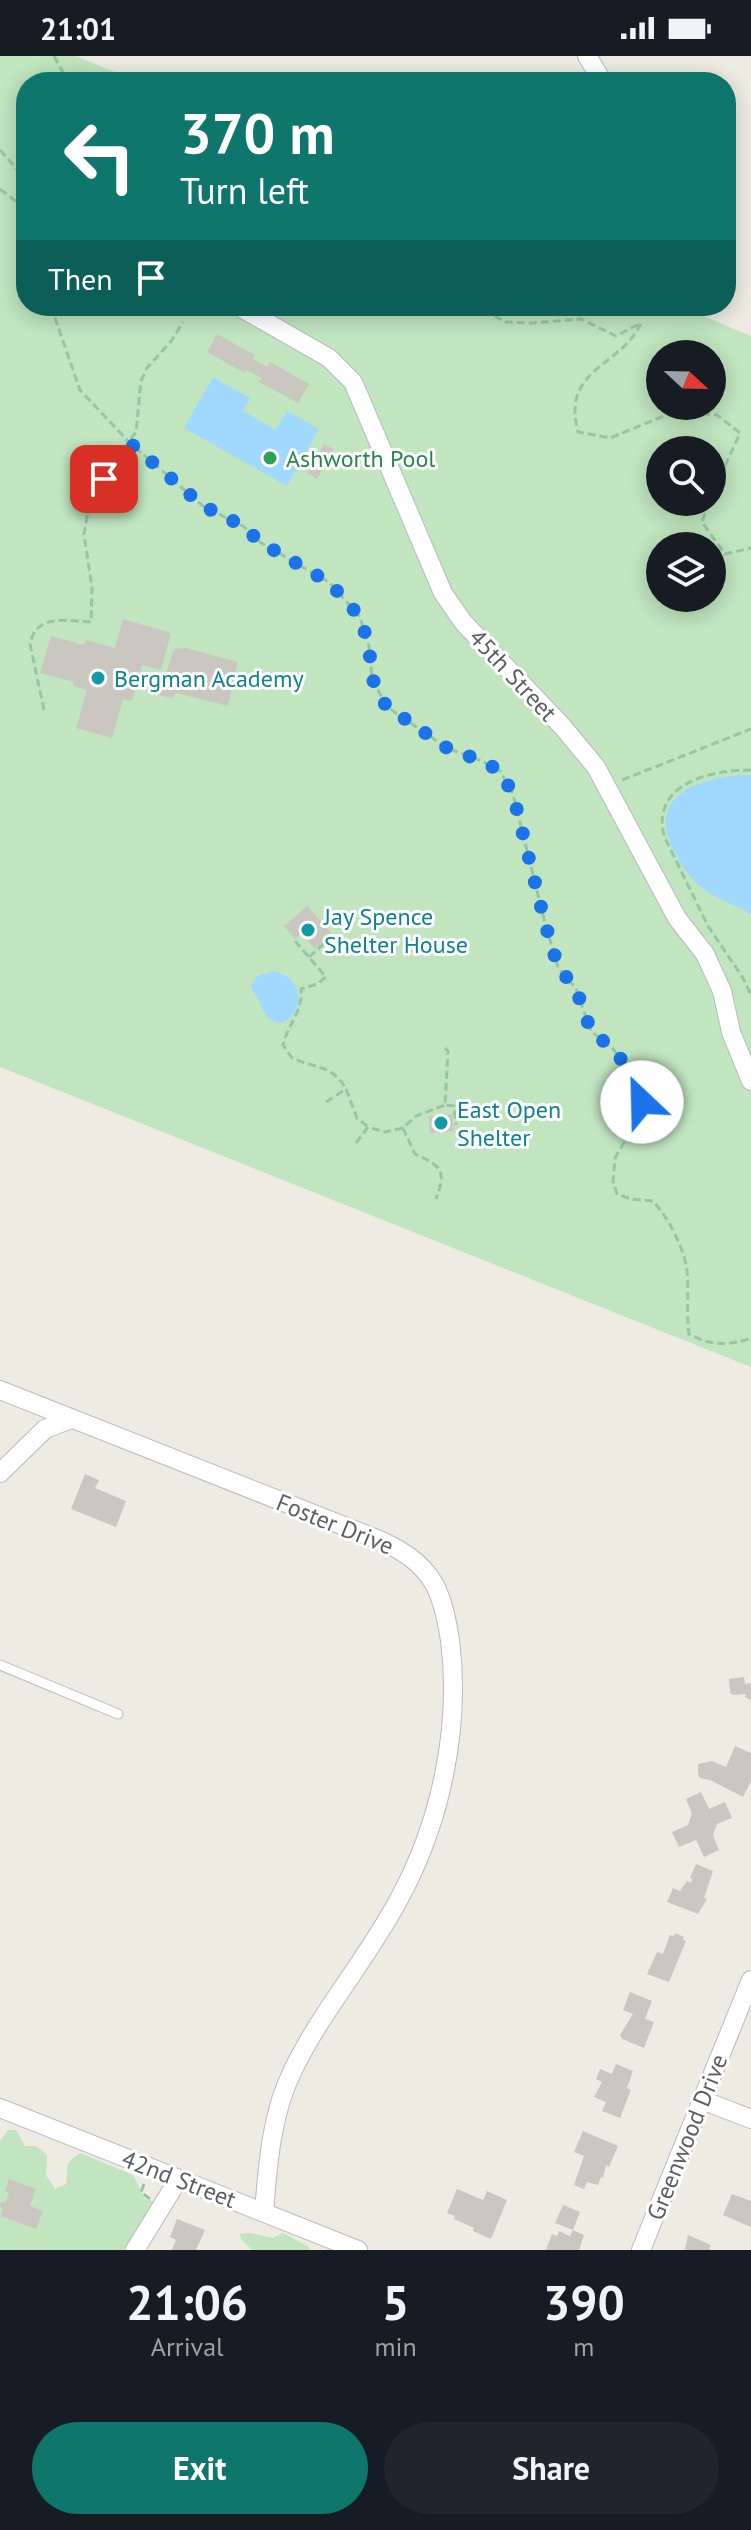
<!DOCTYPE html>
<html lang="en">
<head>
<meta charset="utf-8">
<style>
  :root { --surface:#171b24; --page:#20242c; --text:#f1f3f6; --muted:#9ea1a6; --accent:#0f766e }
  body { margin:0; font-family:"PT Sans",sans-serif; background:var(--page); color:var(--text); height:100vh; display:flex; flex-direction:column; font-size:30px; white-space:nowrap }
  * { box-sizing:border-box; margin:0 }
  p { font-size:26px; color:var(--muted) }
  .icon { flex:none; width:44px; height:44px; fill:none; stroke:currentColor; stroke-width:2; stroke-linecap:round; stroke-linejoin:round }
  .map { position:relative; height:2194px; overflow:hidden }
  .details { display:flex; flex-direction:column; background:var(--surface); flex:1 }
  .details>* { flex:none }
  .top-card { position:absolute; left:16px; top:16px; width:720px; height:244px; border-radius:32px; box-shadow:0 4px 20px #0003; background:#0f766e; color:#fff; overflow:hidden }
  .needle { width:52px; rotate:112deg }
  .fabs { position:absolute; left:646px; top:284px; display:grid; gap:16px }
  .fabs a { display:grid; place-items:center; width:80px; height:80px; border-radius:50%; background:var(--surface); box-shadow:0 4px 20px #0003; font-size:40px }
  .pin { position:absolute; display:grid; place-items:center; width:68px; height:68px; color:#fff; margin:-34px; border-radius:16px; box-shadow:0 4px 12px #0006 }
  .me { position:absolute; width:88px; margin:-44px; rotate:336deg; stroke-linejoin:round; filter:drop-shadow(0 0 6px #0008) }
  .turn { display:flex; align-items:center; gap:28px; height:168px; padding:0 32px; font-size:36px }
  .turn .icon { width:104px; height:104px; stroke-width:2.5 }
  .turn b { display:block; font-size:56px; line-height:68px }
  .then { display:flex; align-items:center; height:76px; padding:0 32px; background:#0003; gap:16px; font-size:30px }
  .eta { display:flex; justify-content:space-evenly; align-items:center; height:136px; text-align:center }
  .eta b { font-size:48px; font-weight:700; line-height:56px }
  .button { display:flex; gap:16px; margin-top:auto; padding:16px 32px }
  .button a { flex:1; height:92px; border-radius:48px; background:var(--accent); color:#fff; font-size:32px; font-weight:700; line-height:92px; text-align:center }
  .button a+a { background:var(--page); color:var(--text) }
  .status { display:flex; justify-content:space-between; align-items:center; height:56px; padding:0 40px; background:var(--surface); direction:ltr }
  .status svg { height:22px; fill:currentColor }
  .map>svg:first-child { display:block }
  .green { fill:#c0e5bf; fill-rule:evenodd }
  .water { fill:#a1d8fe }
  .building { fill:#cac7c1 }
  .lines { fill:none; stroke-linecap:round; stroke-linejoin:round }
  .lane-casing { stroke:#b8babf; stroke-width:11 }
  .street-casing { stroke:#b8babf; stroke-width:20 }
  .path { stroke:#98c6a4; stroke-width:3; stroke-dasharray:8 4; stroke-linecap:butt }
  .lane { stroke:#fff; stroke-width:9 }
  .street { stroke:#fff; stroke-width:18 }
  .route { stroke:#1a73e8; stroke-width:14; stroke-dasharray:0 25.2 }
  .leisure-dot { fill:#2e9e5b; stroke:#fff; stroke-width:3 }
  .culture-dot { fill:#0f9aa8; stroke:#fff; stroke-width:3 }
  .labels { text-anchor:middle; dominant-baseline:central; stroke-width:6; stroke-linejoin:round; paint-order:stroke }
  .leisure-label { font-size:24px; fill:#27864d; stroke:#fff; text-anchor:start }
  .street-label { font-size:24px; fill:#5b5e63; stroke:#fff }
  .culture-label { font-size:24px; fill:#0d838f; stroke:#fff; text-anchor:start }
</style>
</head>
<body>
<div class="status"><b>21:01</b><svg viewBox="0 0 49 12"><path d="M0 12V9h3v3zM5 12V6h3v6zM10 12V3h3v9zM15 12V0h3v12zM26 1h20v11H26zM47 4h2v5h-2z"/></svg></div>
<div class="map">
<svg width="751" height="2194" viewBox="0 0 751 2194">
  <rect width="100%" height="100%" fill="#edebe2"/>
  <path class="green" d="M0,0H76L139,26H26V250H679L751,280V1311L0,1011ZM660,298H712V350H660ZM660,394H712V446H660ZM660,490H712V542H660Z
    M8,2074H16L25,2090H36L47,2099L46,2119L55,2133L66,2128C69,2110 63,2108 80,2097L133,2119L145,2143L155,2146L129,2194H0V2085Z
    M251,2177L273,2182L283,2177L309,2191L310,2194H252L241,2183L240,2178Z"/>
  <path class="water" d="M213,321L250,342L243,355L276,374L287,355L319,373L287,430L184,372Z
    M751,719V858C736,849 716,843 702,832C689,822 681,808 673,793C645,735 707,720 751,719Z
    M275,915C328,933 278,999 260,947C257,941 253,937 251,930L257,920Z"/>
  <path class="building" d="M217,278L255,299L253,303L267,311L270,306L309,328L298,347L259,326L262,322L247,314L245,317L207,296Z
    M324,388L334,394L317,423L307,417Z
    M123,563L171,577L161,614L142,609L132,645L123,643L112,682L76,672L87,634L73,630L74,626L40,617L51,580L84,589L86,584L115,592Z
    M186,592L238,606L228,650L176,637L172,642L159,639L174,593Z
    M307,850L332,878L315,893L301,877L295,883L284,870Z
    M452,1058L454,1075L430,1077L429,1060Z
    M85,1418L99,1424L95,1432L126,1445L116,1471L71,1453Z
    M744,1621L745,1628L751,1627V1644L745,1641L746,1638L733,1639L730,1637L729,1623Z
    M735,1690L751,1697V1725L743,1741L710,1724L700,1722L698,1718V1708L712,1705L726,1711Z
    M701,1736L709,1753L725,1746L732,1762L717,1768L713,1779L719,1794L704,1801L696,1784L679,1791L672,1776L688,1769L692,1758L686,1743Z
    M696,1808L713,1815L704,1842L707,1843L698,1858L667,1846L673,1832L680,1835L687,1825L691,1827L692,1823L690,1822Z
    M675,1877L684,1881L683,1884L686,1885L669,1926L647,1918L657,1896L663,1898L670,1879L674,1880Z
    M630,1936L652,1945L645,1963L654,1966L644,1992L622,1983L620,1979L633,1958L623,1954Z
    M616,2008L633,2015L627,2032L631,2034L620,2062L602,2055L606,2046L594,2041L602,2026L596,2023L600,2013L612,2018Z
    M583,2075L618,2090L609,2111L606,2109L603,2122L601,2121L598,2129L587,2126L584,2133L574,2129L584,2100L574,2096Z
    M9,2123L36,2133L30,2150L43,2155L36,2173L1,2160L3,2153L0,2150L1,2146L5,2147L9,2136L5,2135Z
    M457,2133L483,2144L487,2135L507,2144L491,2183L473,2175L474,2172L454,2163L455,2160L447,2157Z
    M732,2138L751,2145V2171L723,2159Z
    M563,2149L580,2156L573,2174L555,2167Z
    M177,2163L205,2174L196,2194H172L176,2184L170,2181Z
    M573,2174L584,2179L579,2194H546L552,2178L557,2180L559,2175L570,2180Z
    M688,2179L711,2189L709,2194H685Z"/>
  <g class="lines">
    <g class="lane-casing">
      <path id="lane" d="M0,1609L118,1658"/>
    </g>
    <g class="street-casing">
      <path id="street" d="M587,0L603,26
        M238,250L329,302L353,326L443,537L463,566L562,670L596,711L677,862L705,898L722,935L731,976L751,1025
        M0,1334L382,1485C402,1495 420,1505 433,1526C443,1543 447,1565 450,1584C461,1671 441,1766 399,1843C368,1902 322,1954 293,2014C271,2058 268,2108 264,2156
        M0,1417L45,1373L71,1363
        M702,2044L751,2063
        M0,2052L358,2194
        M135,2194L178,2124
        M641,2194L751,1924"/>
    </g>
    <path class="path" d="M54,0L68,26
      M0,94L26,123
      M0,133L26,153
      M57,250L54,259L80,334L129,386L203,450L243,470L260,486L330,527L360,561L369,590L372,622L386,650L447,692L482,705L500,715L513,738L545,867L558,911L576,933L591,975L613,993L641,1029L642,1046L639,1061L615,1102L613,1126L617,1138L631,1143L653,1145C668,1161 684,1192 687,1214C689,1235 686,1256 689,1278C711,1290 728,1290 751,1282
      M462,250L467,255H487L505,266L532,267L581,263L616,280L641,267C621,312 561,311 578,376L610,382L674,356L717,359L740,377L712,438
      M709,446L702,466L725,498L751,492
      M44,654L30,588C36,557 67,565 91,566L92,532L84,478L87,461L110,411L136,376L141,325L147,312L172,284L183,266
      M751,714C711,714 651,727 664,780L708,870L743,922L751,939
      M622,724L751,673
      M295,885L326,921L317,928L301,933C303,956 288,968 283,989L292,1002C314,1012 333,1009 346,1033
      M309,901L336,877
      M445,992L448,995L445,1049L454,1050L456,1069
      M326,1046L346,1033L357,1062L368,1071
      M403,1072L415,1098C441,1110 447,1114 436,1143
      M356,1087L368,1071L385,1076L403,1072L416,1060L445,1049
      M144,2128L141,2136L150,2143"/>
    <use href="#lane" class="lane"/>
    <use href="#street" class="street"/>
  </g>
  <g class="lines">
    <path class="route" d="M104,423L110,411L129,386L203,450L243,470L260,486L330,527L360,561L369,590L372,622L386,650L447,692L482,705L500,715L513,738L545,867L558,911L576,933L591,975L613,993L641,1029L642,1046"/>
  </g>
  <circle class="leisure-dot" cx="270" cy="402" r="8"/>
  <g class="culture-dot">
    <circle cx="98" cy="622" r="8"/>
    <circle cx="308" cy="874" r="8"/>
    <circle cx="441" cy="1067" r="8"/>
  </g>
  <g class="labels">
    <g class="leisure-label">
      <text x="286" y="402">Ashworth Pool</text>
    </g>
    <g class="street-label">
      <text transform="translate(513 619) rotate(47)">45th Street</text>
      <text transform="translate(335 1468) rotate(22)">Foster Drive</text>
      <text transform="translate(687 2081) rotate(-68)">Greenwood Drive</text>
      <text transform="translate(179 2123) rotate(21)">42nd Street</text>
    </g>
    <g class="culture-label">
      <text x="114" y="622">Bergman Academy</text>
      <text x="324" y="860">Jay Spence<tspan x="324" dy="28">Shelter House</tspan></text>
      <text x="457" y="1053">East Open<tspan x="457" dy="28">Shelter</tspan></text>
    </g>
  </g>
</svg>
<div class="fabs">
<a><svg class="needle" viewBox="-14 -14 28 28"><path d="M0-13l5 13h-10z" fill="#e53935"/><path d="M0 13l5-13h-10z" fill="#9ea1a6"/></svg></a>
<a><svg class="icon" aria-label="search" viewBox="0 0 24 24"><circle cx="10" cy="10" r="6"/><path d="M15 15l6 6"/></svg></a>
<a><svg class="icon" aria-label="layers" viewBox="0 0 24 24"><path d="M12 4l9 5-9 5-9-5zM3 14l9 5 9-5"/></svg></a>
</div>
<div class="pin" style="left:104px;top:423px;background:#d93025"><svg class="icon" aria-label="arrive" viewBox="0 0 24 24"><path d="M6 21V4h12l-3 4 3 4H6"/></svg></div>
<svg class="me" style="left:642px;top:1046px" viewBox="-20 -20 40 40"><circle r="19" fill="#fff"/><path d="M0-13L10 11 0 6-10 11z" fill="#1a73e8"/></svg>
<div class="top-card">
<div class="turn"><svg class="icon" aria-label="left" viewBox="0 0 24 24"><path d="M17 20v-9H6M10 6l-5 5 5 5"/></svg><div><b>370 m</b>Turn left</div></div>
<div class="then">Then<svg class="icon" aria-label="arrive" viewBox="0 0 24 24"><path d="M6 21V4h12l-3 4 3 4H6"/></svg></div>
</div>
</div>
<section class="details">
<div class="eta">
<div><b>21:06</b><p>Arrival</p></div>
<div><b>5</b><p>min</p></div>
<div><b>390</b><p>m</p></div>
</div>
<div class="button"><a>Exit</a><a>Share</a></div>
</section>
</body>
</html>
